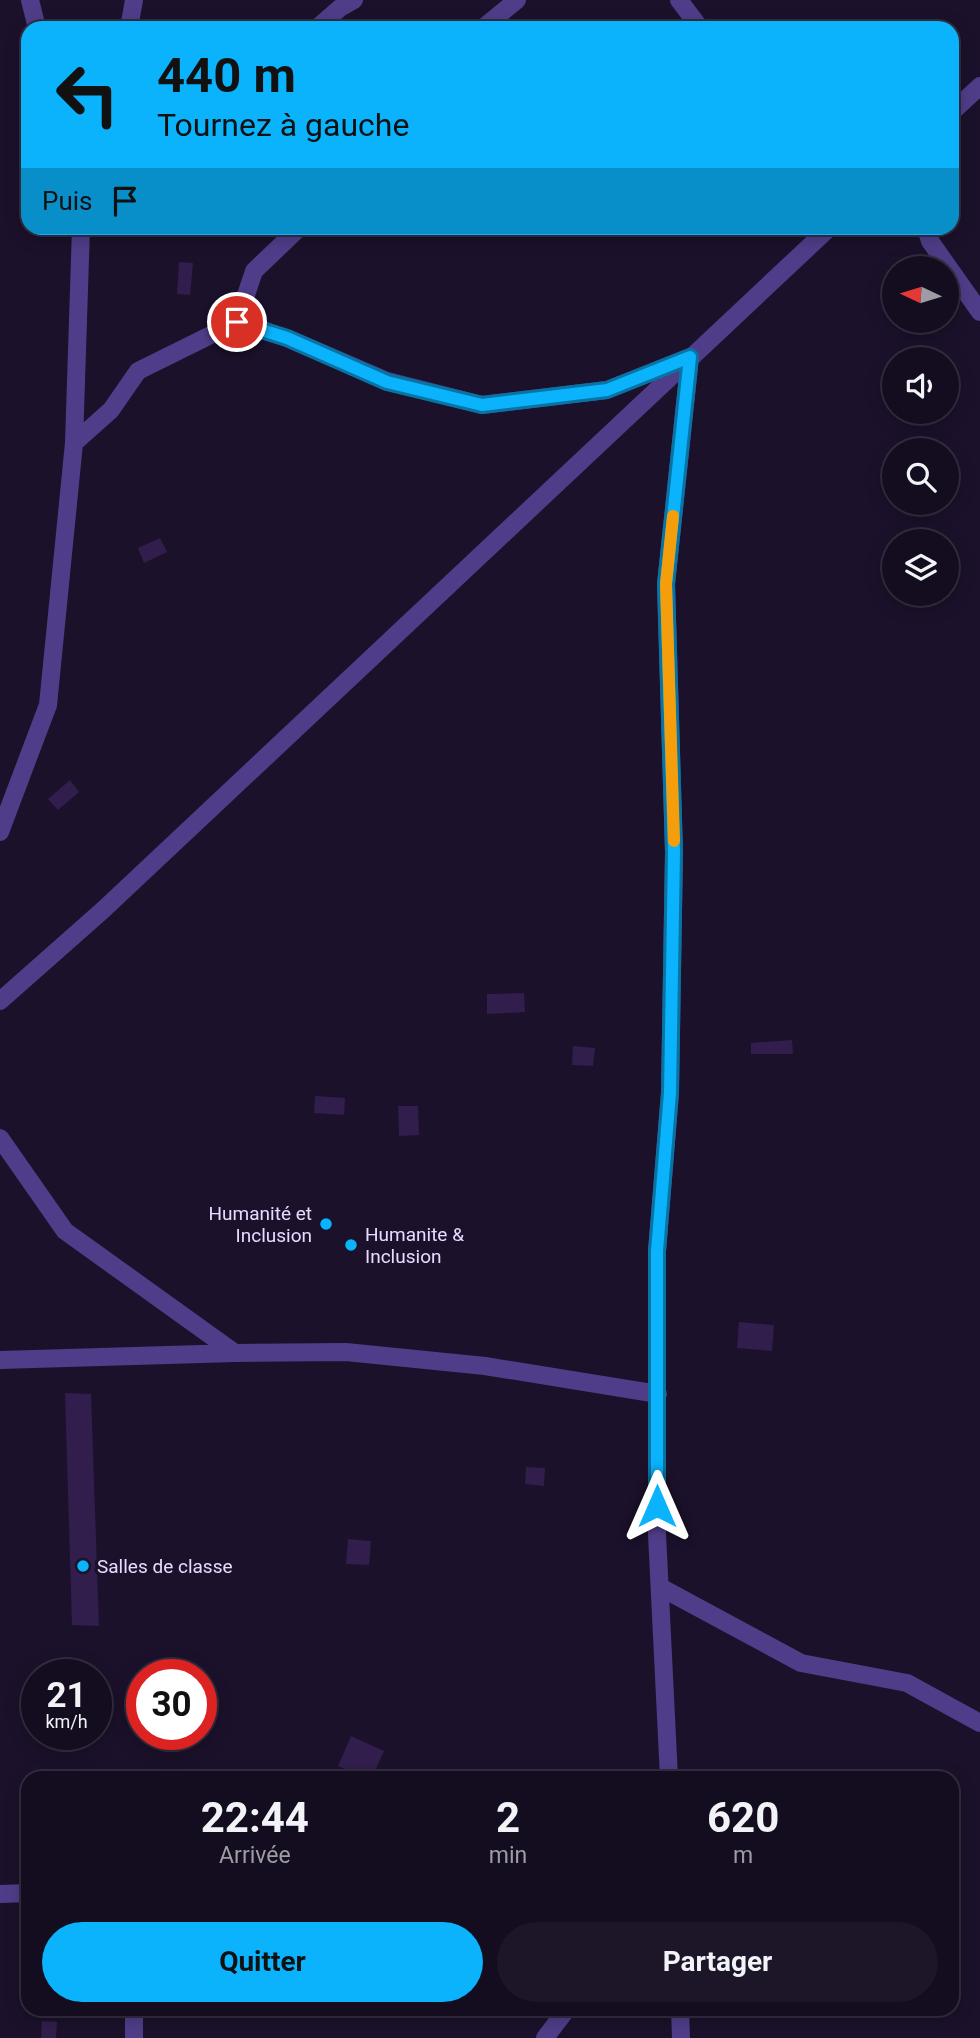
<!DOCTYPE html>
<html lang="fr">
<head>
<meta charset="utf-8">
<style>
  :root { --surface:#140d20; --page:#1d1629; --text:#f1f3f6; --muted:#9d9ca5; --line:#332d3e; --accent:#0bb2fc }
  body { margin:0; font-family:Roboto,sans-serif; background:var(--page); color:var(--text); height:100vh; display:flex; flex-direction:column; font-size:26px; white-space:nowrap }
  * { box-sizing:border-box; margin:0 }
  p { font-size:23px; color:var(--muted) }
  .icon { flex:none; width:38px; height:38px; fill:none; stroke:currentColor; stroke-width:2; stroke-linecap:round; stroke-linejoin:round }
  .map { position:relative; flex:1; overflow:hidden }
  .panel { position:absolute; left:21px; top:1771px; width:938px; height:245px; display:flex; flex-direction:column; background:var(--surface); border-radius:21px; box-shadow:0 4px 18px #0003,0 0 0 2px var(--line) }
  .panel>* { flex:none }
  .top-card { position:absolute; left:21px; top:21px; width:938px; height:214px; border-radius:21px; box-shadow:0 4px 18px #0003,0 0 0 2px var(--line); background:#0bb2fc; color:#111; overflow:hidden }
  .needle { width:46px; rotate:274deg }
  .buttons { position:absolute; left:882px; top:256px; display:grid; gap:14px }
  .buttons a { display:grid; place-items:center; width:77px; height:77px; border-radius:50%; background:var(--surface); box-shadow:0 4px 18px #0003,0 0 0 2px var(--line); font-size:35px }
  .speed { position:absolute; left:21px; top:1659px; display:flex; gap:14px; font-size:35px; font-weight:700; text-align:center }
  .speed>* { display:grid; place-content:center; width:91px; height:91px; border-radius:50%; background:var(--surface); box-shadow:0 4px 18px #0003,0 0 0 2px var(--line); line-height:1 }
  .speed small { font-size:18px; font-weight:400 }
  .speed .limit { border:10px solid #d22; background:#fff; color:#111 }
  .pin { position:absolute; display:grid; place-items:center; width:60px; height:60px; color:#fff; margin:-30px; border:4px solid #fff; border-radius:50%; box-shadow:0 2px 7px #0007 }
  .me { position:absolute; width:77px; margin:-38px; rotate:0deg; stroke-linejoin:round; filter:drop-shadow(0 0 5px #0008) }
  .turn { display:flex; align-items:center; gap:24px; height:147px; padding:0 21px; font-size:32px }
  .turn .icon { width:91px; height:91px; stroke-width:2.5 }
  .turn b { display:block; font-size:49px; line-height:60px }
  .then { display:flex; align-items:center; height:66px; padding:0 21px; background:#0003; gap:14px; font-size:26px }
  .eta { display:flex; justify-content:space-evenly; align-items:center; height:119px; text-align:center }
  .eta b { font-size:42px; font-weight:700; line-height:49px }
  .action { display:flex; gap:14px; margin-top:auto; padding:14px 21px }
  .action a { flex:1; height:80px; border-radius:42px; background:var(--accent); color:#111; font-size:28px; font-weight:700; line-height:80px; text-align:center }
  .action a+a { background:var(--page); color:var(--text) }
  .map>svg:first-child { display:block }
  .building { fill:#311e4c }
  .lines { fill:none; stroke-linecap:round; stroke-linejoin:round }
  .street { stroke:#503d89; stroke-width:18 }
  .route-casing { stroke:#0774a4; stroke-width:18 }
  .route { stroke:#0bb2fc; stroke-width:12 }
  .slow { stroke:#f59e0b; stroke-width:12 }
  .poi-dot { fill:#0bb2fc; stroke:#1b112b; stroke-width:2.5 }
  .labels { text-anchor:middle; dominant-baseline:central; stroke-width:7; stroke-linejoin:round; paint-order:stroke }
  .poi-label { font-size:19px; fill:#e7dcff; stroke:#1b112b; text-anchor:start }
</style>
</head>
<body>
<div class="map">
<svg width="980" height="2038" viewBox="0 0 980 2038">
  <rect width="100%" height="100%" fill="#1b112b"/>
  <path class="building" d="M179,262L193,263L190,295L177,294Z
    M160,538L167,552L144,563L138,548Z
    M70,780L79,792L58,810L48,799Z
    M524,993L525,1012L487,1014V994Z
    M792,1040L793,1054H751V1043Z
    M573,1046L595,1048L593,1066L572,1065Z
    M315,1096L345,1098L344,1115L314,1113Z
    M398,1106H418L419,1135L399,1136Z
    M739,1322L774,1325L772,1351L737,1348Z
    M65,1393L91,1394L99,1626L72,1625Z
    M526,1467L545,1468L544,1486L525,1484Z
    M348,1539L371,1541L369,1565L346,1564Z
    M351,1736L384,1751L372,1778H365L338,1766Z
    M42,2021L57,2022L56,2038H41Z"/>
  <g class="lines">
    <path class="street" d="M30,0L37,28
      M679,0L700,28
      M129,28L134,0
      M317,28L340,8L354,0
      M483,28L517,0
      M952,112L980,86
      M926,228L930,241L980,312
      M237,322L287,338L387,381L482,405L607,390L690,357L666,584L674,852L670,1093L657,1251V1534L669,1778
      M74,443L111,410L138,371L237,322L254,271L299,228
      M0,832L48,705L74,443L81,228
      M0,1001L103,910L829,228
      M0,1138L65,1231L235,1353L346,1352L485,1366L658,1394
      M0,1360L235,1353
      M660,1587L801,1663L907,1683L980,1723
      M0,1894L28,1893
      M680,2009L681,2038
      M134,2038V2009
      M545,2038L567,2009"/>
  </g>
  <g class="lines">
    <g class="route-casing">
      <path id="route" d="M237,322L287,338L387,382L482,405L607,390L690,357L666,584L674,852L670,1093L657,1251V1506"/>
    </g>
    <use href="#route" class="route"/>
    <path class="slow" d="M673,516L666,584L674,841"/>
  </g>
  <g class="poi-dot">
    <circle cx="326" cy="1224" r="7"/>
    <circle cx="351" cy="1245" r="7"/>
    <circle cx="83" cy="1566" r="7"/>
  </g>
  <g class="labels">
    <g class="poi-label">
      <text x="312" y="1213" text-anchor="end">Humanité et<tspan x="312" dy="22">Inclusion</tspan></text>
      <text x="365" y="1234">Humanite &amp;<tspan x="365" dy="22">Inclusion</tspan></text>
      <text x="97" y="1566">Salles de classe</text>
    </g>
  </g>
</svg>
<div class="buttons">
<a><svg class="needle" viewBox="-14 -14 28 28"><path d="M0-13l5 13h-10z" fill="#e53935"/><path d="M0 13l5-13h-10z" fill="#9d9ca5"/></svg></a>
<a><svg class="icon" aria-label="sound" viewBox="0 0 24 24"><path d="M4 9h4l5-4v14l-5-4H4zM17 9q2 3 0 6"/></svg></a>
<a><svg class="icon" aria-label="search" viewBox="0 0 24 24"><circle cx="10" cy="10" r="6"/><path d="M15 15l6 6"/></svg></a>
<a><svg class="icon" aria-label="layers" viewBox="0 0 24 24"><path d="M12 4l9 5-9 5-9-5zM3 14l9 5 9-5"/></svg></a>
</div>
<div class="speed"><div>21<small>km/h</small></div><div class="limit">30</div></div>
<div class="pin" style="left:237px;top:322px;background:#d93025"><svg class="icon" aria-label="arrive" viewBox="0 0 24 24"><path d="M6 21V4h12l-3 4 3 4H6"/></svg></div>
<svg class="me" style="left:657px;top:1506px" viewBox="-20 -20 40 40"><path d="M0-17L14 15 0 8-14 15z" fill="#0bb2fc" stroke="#fff" stroke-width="4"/></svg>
<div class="top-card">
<div class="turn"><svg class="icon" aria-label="left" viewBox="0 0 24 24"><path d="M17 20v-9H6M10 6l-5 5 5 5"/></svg><div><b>440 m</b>Tournez à gauche</div></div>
<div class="then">Puis<svg class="icon" aria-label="arrive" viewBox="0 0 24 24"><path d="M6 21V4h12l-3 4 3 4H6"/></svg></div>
</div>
<section class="panel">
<div class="eta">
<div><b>22:44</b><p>Arrivée</p></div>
<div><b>2</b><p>min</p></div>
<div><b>620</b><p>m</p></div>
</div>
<div class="action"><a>Quitter</a><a>Partager</a></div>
</section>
</div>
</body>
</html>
